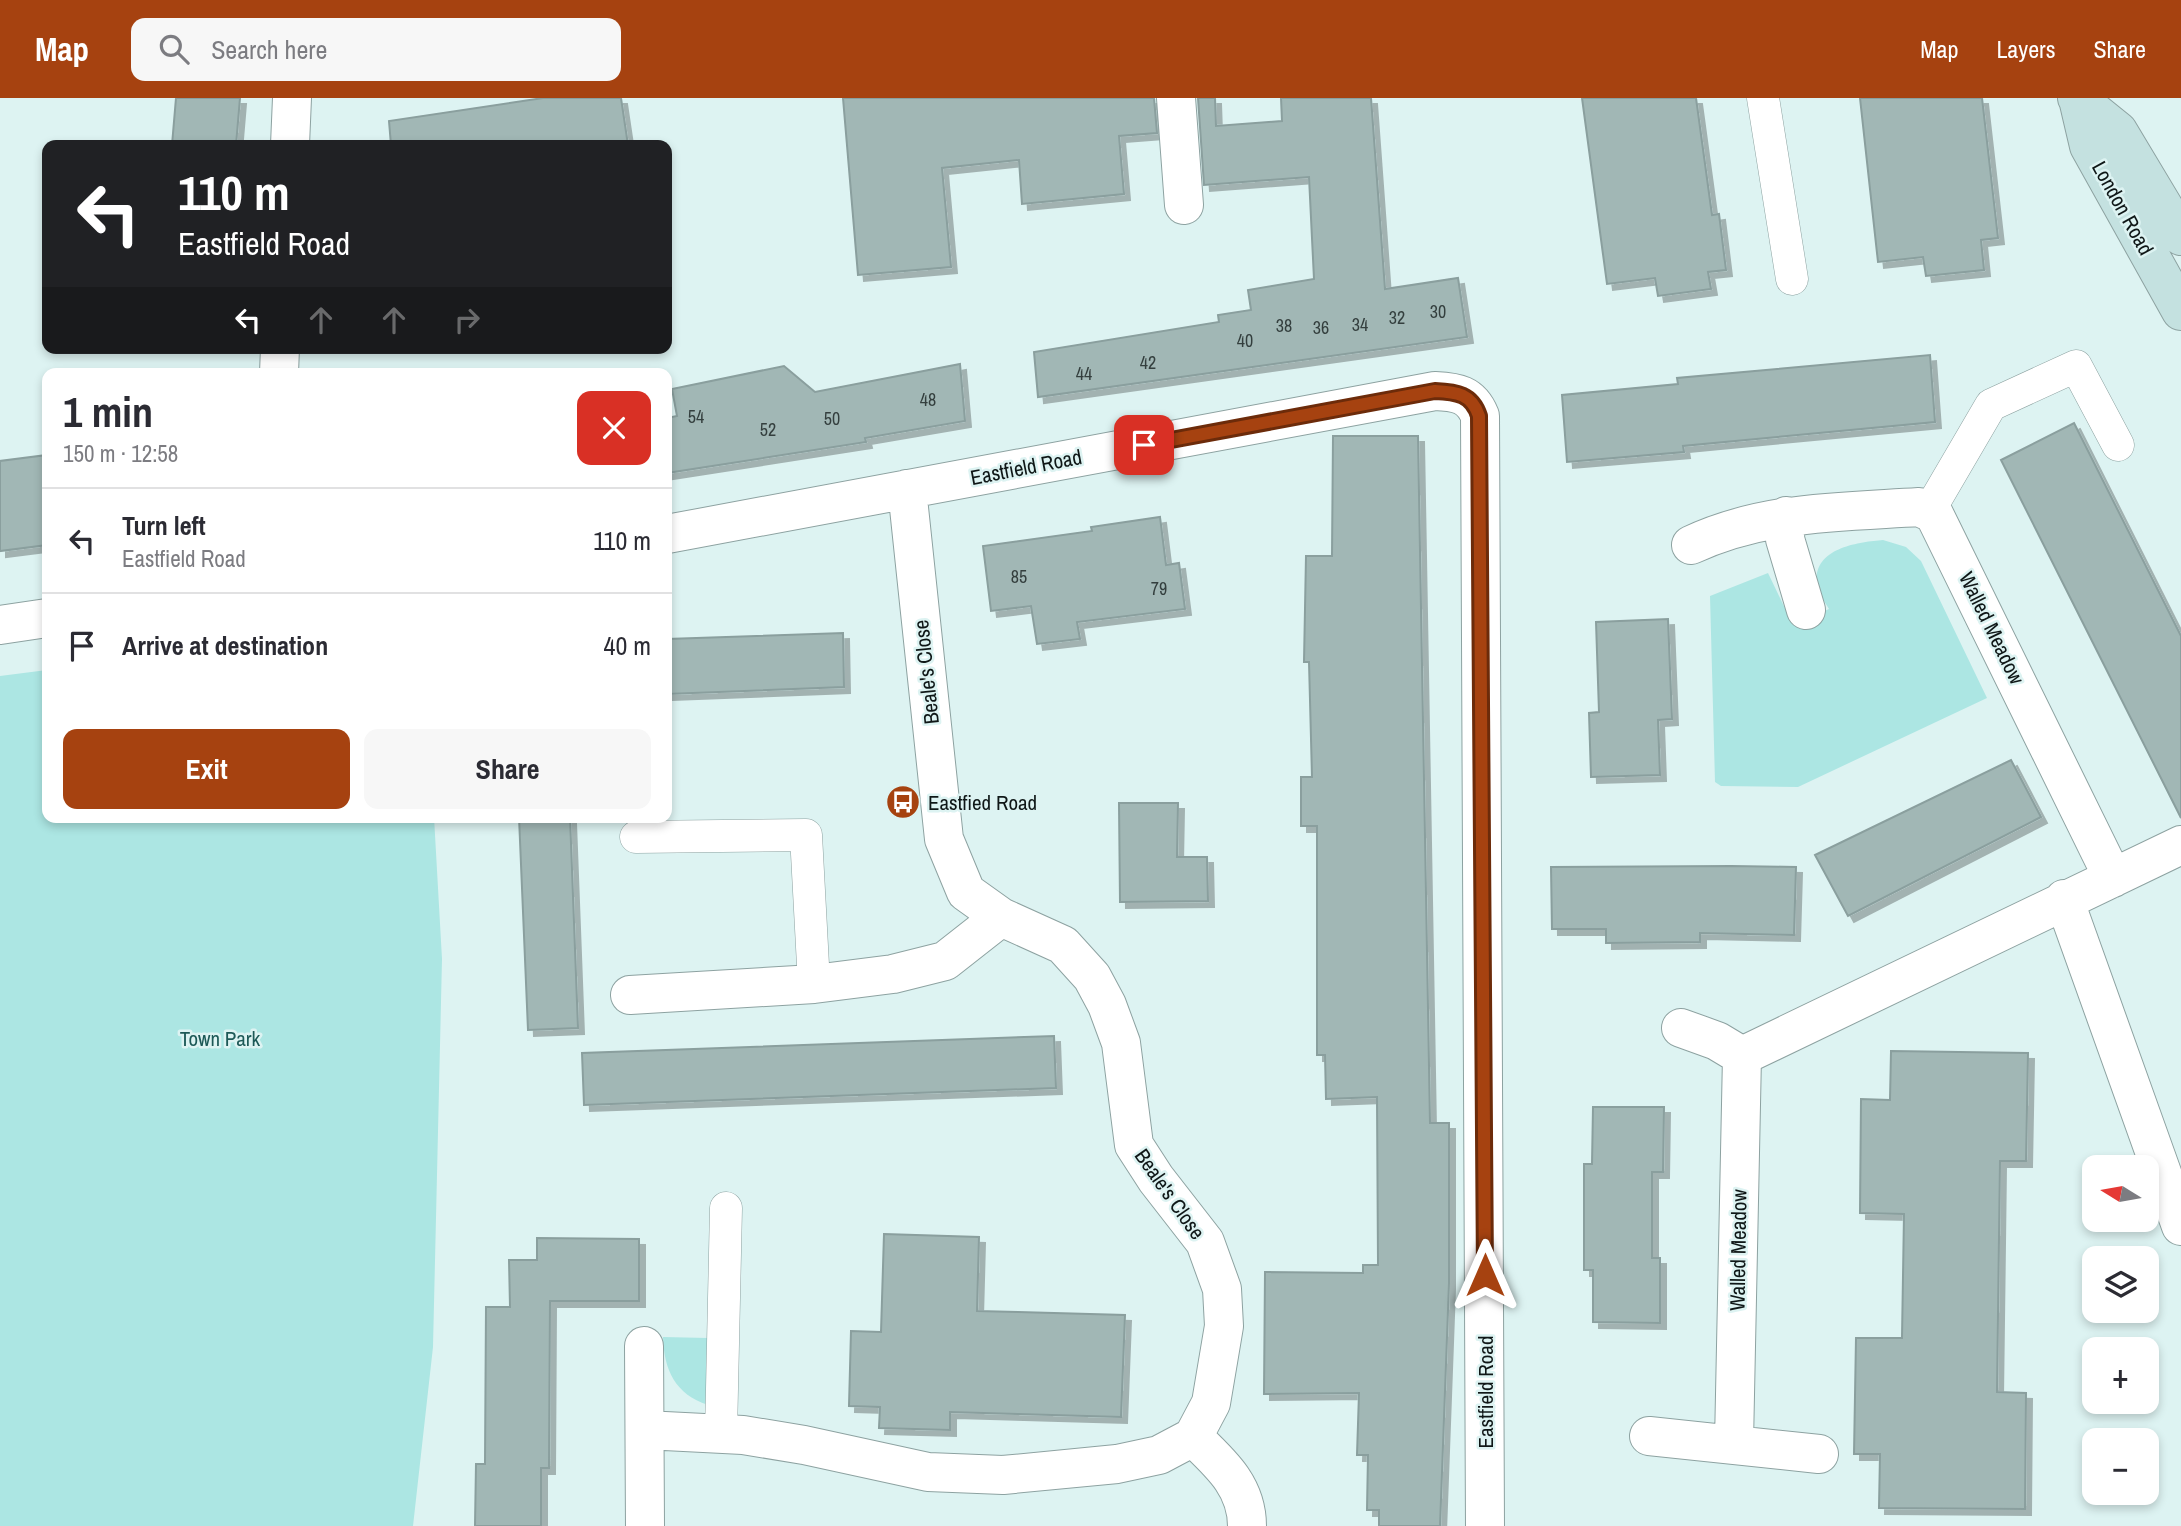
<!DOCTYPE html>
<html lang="en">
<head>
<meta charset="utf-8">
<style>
  :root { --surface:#fff; --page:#f7f7f7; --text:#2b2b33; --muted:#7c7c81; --line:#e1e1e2; --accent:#a64210 }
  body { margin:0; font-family:"Archivo Narrow",sans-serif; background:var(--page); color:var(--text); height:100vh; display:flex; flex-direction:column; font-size:26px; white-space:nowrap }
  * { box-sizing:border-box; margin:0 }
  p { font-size:23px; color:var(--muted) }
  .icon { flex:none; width:38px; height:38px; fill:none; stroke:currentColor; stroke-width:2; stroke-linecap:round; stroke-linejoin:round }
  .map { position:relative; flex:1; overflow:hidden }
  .drawer { position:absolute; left:42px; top:270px; width:630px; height:455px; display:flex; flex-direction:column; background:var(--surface); border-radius:14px; box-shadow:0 4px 10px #0003 }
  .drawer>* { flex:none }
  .top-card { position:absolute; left:42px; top:42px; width:630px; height:214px; border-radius:14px; box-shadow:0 4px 10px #0003; background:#202124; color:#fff; overflow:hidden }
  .needle { width:46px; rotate:281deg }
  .tools { position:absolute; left:2082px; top:1057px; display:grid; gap:14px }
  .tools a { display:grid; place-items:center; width:77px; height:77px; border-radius:14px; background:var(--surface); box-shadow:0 4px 10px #0003; font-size:35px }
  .pin { position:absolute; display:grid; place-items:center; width:60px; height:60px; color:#fff; margin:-30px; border-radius:14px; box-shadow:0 4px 10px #0006 }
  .me { position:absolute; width:77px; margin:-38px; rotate:0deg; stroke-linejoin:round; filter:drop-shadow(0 0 5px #0008) }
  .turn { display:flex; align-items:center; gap:24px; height:147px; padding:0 21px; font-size:32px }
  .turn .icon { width:91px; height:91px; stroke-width:2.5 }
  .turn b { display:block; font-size:49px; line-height:60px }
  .lanes { display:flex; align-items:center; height:66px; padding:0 21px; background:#0003; justify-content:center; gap:35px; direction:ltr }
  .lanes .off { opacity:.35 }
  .round { display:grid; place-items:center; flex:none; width:74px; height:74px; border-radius:14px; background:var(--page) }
  .headline { display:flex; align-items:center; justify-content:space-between; height:119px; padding:0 21px }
  h1 { font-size:42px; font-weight:700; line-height:52px }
  .action { display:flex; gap:14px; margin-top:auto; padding:14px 21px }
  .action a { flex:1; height:80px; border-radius:14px; background:var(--accent); color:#fff; font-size:28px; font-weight:700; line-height:80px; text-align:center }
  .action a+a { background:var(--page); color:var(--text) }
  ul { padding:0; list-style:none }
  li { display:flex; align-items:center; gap:21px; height:105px; padding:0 21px; border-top:2px solid var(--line) }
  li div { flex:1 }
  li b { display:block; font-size:26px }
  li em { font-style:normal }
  header { display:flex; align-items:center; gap:42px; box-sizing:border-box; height:98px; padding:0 35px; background:var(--accent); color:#fff }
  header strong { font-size:33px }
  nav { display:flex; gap:38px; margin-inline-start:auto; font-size:24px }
  .search { width:490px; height:63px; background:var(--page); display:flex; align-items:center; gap:18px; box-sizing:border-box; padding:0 24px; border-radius:14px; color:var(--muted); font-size:26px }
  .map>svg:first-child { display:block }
  .green { fill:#ace6e3 }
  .building { fill:#a1b7b5; stroke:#8a9f9e; stroke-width:2; filter:url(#shadow) }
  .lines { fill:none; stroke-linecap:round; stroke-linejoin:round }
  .lane-casing { stroke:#8da2a1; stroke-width:33 }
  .street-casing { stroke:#8da2a1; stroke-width:40 }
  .secondary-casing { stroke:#8da2a1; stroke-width:40 }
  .lane { stroke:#fff; stroke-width:32 }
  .street { stroke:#fff; stroke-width:38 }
  .secondary { stroke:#c4e1e0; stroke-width:38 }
  .route-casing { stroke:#6c2b0a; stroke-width:18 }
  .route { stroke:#a64210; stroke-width:12 }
  .labels { text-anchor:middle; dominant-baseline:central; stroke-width:5; stroke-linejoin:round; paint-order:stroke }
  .number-label { font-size:18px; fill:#343f3e }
  .street-label { font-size:21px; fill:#0f1717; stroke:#ddf3f2 }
  .poi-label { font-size:21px; fill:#0f1717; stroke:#ddf3f2; text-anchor:start }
  .park-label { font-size:21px; fill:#1d5957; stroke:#ddf3f2 }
</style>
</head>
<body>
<header>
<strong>Map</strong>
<div class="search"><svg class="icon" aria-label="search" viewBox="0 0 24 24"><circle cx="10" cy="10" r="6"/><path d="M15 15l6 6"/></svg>Search here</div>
<nav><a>Map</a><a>Layers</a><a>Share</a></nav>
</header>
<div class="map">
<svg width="2181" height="1428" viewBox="0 0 2181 1428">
  <defs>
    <filter id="shadow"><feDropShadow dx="6" dy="6" stdDeviation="0" flood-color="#0004"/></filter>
  </defs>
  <rect width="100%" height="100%" fill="#ddf3f2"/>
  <path class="green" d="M1883,442L1906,449L1921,463L1987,600L1798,689L1721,688L1715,684L1710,498L1768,475L1793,527L1829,511C1825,504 1818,495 1817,486C1812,450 1859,444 1883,442Z
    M47,572V719H434L442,861L433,1249L413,1428H0V578Z
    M663,1239L708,1240V1307C675,1296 664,1272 663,1239Z"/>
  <path class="building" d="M176,0H240L236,47H172Z
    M543,0H621L628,47H391L389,23Z
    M843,0H1154L1157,35L1119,38L1124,96L1022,106L1019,62L942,70L951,169L858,177Z
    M1198,0H1215L1216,28L1282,23L1281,0H1371L1385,191L1458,180L1467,239L1038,299L1034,254L1219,224L1218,217L1251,212L1248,192L1314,181L1309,79L1204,87Z
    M1582,0H1696L1712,117L1719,116L1726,172L1708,174L1711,191L1658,198L1655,180L1607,186Z
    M1860,0H1982L1998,140L1981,142L1984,172L1926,178L1923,159L1878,164Z
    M1930,257L1935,324L1683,348L1684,354L1567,364L1562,297L1678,286L1677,280Z
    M960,266L965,323L865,340L866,344L667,375V320L677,318L672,291L784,268L815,294Z
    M2074,325L2181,538V720L2001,362Z
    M1333,338H1418L1430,1025H1449V1185L1440,1428H1379V1412H1367L1368,1357H1357L1359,1295L1264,1296L1265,1174L1363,1175V1167H1378L1377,999L1326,1001L1325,957H1317V728H1301V679H1312L1309,564H1304L1306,458H1332Z
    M47,357V447L0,453V363Z
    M1160,419L1166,467L1179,465L1185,511L1077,524L1080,541L1037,546L1031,508L991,513L983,448L1092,433L1091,429Z
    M1668,521L1672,621L1658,622L1660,677L1591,679L1589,615L1599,614L1596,524Z
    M843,535L844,589L667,596V541Z
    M2011,662L2041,719L1848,818L1815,757Z
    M1119,705H1178L1177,759H1207L1208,803L1120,804Z
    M519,719H570L578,930L528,932Z
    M1731,768L1796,769L1794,837L1700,835V844L1606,845V831H1552L1551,769Z
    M1054,938L1056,990L584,1007L582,955Z
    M1891,953L2028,955L2026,1063H2000L1997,1294L2026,1295L2025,1411L1879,1410L1880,1356H1854L1856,1240H1902L1904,1116L1860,1115L1861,1001L1890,1002Z
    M1593,1009H1664L1663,1074H1652V1160H1660V1225L1593,1224V1172H1584V1066H1592Z
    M884,1136L979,1139L977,1213L1125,1217L1121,1319L950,1314V1332L879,1330L880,1309L849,1308L851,1233L881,1234Z
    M537,1140L639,1141V1203H550L549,1370H541V1428H475L476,1366H485L486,1209H510L509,1162H537Z"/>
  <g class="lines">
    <g class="lane-casing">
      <path id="lane" d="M1763,0L1792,181
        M1929,413L1991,307L2076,268L2118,347
        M636,739L806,737L814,886
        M721,1336L726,1110"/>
    </g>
    <g class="street-casing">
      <path id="street" d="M1176,0L1184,107
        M290,47L292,0
        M279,275L280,250
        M1786,418L1785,441L1806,512
        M667,436L1435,293C1457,294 1471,296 1480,318L1485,1428
        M1691,447C1763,413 1841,414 1919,409L1934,416L2113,780
        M0,527L47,520
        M2064,801L2181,1128
        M630,897L814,886L893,876L945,863L1001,819
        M1681,930L1717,943L1742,958
        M644,1248L645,1428
        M645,1332L743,1337L804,1347L928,1374L1003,1377L1117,1366L1159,1357L1193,1339L1211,1305L1224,1228L1222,1191L1205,1144L1156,1081L1134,1047L1121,945L1107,907L1092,879L1063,847L1001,819L966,794L944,741L907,391
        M1649,1338L1819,1356
        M1193,1339C1220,1365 1247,1388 1247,1428
        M1734,1345L1742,958L2181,747"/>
    </g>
    <g class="secondary-casing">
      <path id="secondary" d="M2077,0L2118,33L2181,138
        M2078,1L2089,48L2181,213"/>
    </g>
    <use href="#lane" class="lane"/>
    <use href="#street" class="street"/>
    <use href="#secondary" class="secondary"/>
  </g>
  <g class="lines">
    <g class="route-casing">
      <path id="route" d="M1144,347L1435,293C1457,294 1472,296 1479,318L1485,1177"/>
    </g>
    <use href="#route" class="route"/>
  </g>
  <defs>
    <g id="bus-disc" transform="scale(1.75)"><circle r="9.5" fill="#a64210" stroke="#ddf3f2"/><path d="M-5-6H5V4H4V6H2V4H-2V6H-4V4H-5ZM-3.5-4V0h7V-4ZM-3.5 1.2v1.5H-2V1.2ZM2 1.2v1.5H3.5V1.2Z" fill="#fff"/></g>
  </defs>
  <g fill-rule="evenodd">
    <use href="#bus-disc" x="903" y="704"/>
  </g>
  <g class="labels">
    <g class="number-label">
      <text x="1438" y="213">30</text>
      <text x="1397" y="219">32</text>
      <text x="1360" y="226">34</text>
      <text x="1284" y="227">38</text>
      <text x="1321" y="229">36</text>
      <text x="1245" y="242">40</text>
      <text x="1148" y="264">42</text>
      <text x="1084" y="275">44</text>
      <text x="928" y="301">48</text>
      <text x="696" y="318">54</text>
      <text x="832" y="320">50</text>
      <text x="768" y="331">52</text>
      <text x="1019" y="478">85</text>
      <text x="1159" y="490">79</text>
    </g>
    <g class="street-label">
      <text transform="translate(2123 110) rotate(61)">London Road</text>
      <text transform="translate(1026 369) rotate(-11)">Eastfield Road</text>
      <text transform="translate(1992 530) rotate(64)">Walled Meadow</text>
      <text transform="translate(926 574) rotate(-96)">Beale's Close</text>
      <text transform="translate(1170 1096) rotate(55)">Beale's Close</text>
      <text transform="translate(1738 1152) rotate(-89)">Walled Meadow</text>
      <text transform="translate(1485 1294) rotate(-90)">Eastfield Road</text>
    </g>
    <g class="poi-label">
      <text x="928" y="704">Eastfied Road</text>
    </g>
    <g class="park-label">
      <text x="220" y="940">Town Park</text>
    </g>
  </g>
</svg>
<div class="tools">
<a><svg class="needle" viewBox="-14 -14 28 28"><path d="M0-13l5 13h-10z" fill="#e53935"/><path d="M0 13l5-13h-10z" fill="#7c7c81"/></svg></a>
<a><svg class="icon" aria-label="layers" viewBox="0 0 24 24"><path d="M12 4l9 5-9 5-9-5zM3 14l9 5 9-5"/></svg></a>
<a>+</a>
<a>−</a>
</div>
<div class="pin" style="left:1144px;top:347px;background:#d93025"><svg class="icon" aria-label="arrive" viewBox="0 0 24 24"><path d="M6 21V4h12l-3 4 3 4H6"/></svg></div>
<svg class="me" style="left:1485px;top:1177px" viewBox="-20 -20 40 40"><path d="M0-17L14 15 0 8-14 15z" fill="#a64210" stroke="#fff" stroke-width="4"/></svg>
<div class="top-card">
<div class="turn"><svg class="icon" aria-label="left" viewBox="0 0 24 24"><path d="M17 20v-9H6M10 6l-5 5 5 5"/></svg><div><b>110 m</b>Eastfield Road</div></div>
<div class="lanes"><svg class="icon" aria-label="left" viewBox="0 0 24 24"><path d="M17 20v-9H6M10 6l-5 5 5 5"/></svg><svg class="icon off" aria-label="ahead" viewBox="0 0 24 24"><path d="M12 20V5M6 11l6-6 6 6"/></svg><svg class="icon off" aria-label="ahead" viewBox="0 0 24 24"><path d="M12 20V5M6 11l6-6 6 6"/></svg><svg class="icon off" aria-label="right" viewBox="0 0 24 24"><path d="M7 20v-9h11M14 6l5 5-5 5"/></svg></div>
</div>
<section class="drawer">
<div class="headline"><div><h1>1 min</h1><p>150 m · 12:58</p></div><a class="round" style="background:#d93025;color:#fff"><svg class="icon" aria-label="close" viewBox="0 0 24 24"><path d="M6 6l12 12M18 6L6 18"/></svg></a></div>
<ul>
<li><svg class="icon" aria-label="left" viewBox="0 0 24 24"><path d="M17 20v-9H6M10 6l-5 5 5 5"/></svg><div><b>Turn left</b><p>Eastfield Road</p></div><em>110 m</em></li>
<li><svg class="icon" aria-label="arrive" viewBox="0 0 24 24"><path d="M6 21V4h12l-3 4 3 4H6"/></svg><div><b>Arrive at destination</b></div><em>40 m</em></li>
</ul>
<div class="action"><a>Exit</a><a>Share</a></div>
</section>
</div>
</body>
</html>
